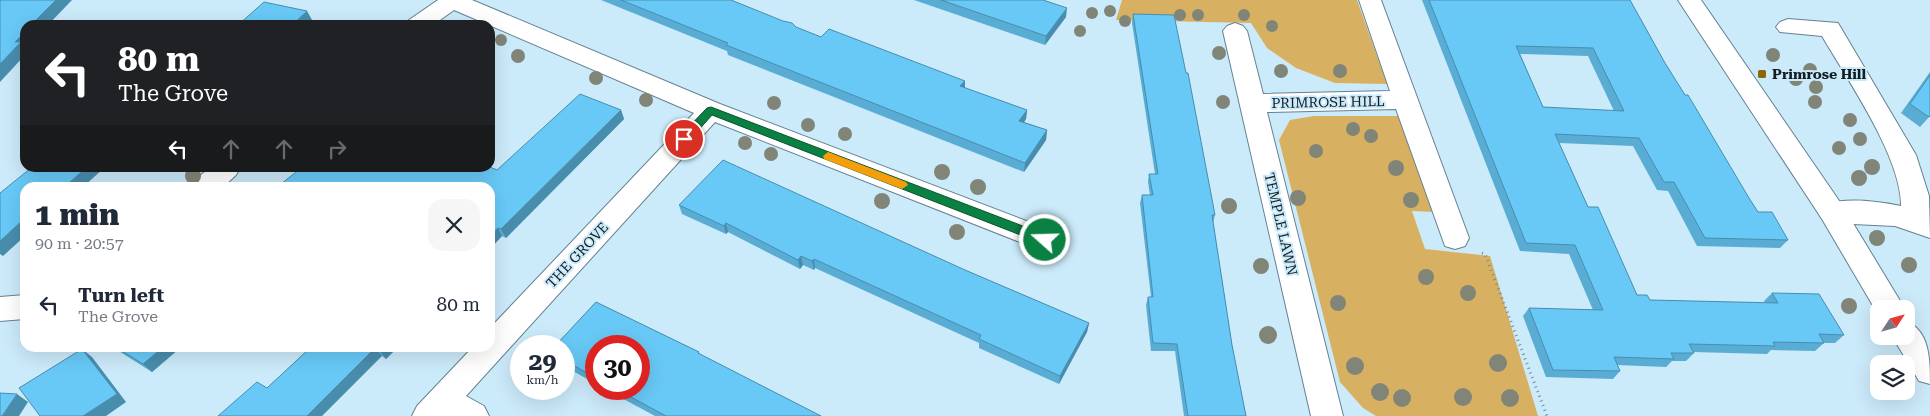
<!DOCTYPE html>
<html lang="en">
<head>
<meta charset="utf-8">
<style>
  :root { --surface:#fff; --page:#f6f6f7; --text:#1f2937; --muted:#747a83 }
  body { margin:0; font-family:"Roboto Serif",serif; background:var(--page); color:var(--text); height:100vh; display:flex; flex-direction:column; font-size:19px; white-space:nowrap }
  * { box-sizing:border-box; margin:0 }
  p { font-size:16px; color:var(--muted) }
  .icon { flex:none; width:28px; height:28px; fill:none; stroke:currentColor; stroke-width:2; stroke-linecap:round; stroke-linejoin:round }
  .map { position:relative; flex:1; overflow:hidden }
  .details { position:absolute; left:20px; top:182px; width:475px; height:170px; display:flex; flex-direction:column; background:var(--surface); border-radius:15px; box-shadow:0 5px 20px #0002 }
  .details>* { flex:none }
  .banner { position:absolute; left:20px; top:20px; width:475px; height:152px; border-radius:15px; box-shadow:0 5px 20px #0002; background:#202124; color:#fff; overflow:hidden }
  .needle { width:32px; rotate:54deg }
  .tools { position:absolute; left:1870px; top:300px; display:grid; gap:10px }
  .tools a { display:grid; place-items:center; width:45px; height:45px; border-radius:10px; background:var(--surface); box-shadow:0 5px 20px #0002; font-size:25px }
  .speed { position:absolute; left:510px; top:335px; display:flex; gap:10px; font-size:25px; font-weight:700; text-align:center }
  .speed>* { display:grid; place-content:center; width:65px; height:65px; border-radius:50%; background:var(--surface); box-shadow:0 5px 20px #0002; line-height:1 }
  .speed small { font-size:12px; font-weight:400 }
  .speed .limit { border:8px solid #d22; background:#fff; color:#111 }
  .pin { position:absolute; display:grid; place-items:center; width:42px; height:42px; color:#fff; margin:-21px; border:2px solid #fff; border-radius:50%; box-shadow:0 1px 5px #0007 }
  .me { position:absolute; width:55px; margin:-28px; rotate:290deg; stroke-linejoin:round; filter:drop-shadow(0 0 4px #0008) }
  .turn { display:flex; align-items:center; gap:18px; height:105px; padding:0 15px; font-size:22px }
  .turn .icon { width:65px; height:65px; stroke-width:2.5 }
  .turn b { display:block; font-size:35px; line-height:42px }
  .lanes { display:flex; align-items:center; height:48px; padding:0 15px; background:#0003; justify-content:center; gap:25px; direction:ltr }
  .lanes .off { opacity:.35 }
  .round { display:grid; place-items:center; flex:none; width:52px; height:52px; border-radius:15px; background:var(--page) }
  .head { display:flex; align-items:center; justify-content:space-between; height:85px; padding:0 15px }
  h1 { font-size:30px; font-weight:800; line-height:38px }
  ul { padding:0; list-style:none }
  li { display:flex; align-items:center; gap:15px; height:75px; padding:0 15px }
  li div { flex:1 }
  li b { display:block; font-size:19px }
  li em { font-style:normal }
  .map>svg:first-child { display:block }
  .green { fill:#d8b061 }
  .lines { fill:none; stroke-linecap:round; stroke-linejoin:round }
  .street-casing { stroke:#658190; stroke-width:2 }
  .secondary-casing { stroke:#658190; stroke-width:2 }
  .path { stroke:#758b96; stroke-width:3; stroke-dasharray:1 4; stroke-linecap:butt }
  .street { fill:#fff; fill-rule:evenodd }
  .secondary { fill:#fff; fill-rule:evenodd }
  .tree { fill:#808578 }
  .wall { fill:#59add4; fill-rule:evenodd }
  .shaded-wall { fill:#498dad }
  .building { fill:#68c9f7; stroke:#498dad; fill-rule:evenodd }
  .route { fill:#0b8043; stroke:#07532c }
  .slow { fill:#f59e0b }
  .poi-dot { fill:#8c6809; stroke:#cbeafa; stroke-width:2 }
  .labels { text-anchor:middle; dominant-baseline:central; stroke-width:4; stroke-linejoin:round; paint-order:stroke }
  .poi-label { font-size:14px; font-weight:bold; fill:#121e24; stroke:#cbeafa; text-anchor:start }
  .street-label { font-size:14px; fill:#121e24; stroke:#cbeafa }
</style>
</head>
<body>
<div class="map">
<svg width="1930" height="416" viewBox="0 0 1930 416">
  <rect width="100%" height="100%" fill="#cbeafa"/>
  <path class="green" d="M1122,0H1357L1387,84L1335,83L1296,68L1267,48L1251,23L1116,20Z
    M1314,116H1399L1434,212L1412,211L1425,249L1490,256L1538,416H1376L1363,408L1340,382L1279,140L1290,120Z"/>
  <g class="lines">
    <g class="street-casing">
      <path id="street" d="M438,0H472L720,104L1055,232L1059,240L1055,248L1045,251L1035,248L715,122L466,396L484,406L489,416H412L417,406L472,348H490V328L694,113L454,10L433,25H405L409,20Z
        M1359,0H1381L1469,238L1465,246L1455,249L1445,246L1396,109L1267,112L1343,416H1311L1223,31L1227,26L1235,23L1243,26L1247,31L1263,94L1390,91Z
        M1788,19L1838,23L1916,155L1929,196L1930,238L1895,226L1832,223L1822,219L1818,212L1822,205C1846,197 1877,201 1901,206C1902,158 1847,79 1822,36L1780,32L1776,27L1780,22Z
        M210,168H240L236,175L222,188H190L193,181Z
        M25,295V319L0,321V297Z"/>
    </g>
    <g class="secondary-casing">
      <path id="secondary" d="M1678,0H1701L1842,205L1905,309H1879V316L1822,219Z
        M1906,321C1930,331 1930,360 1930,384L1919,381L1892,336H1906Z"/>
    </g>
    <path class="path" d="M1482,253L1485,254L1547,416"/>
    <use href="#street" class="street"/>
    <use href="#secondary" class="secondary"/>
  </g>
  <g class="tree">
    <circle cx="1110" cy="11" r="6"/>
    <circle cx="1092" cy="13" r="6"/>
    <circle cx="1180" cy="15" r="6"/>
    <circle cx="1198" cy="15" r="6"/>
    <circle cx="1244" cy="15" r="6"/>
    <circle cx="1125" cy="21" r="6"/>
    <circle cx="1272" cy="26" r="6"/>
    <circle cx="1080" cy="31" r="6"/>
    <circle cx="501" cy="40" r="6"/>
    <circle cx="1219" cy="53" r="7"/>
    <circle cx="1773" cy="55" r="7"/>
    <circle cx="518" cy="56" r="7"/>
    <circle cx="1810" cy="70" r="7"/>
    <circle cx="1281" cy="71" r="7"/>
    <circle cx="1340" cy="71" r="7"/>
    <circle cx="596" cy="78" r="7"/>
    <circle cx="1796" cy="79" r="7"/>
    <circle cx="1816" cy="87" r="7"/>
    <circle cx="646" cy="100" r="7"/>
    <circle cx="1223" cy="102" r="7"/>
    <circle cx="1815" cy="102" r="7"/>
    <circle cx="774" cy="103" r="7"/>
    <circle cx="1850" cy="120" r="7"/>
    <circle cx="808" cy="125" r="7"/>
    <circle cx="1353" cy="129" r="7"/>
    <circle cx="845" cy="134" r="7"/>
    <circle cx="1371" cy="136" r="7"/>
    <circle cx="1860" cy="139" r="7"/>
    <circle cx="745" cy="143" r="7"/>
    <circle cx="1839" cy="148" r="7"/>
    <circle cx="1316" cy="151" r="7"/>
    <circle cx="771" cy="154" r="7"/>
    <circle cx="1872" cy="167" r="8"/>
    <circle cx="1396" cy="168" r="8"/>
    <circle cx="942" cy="172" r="8"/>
    <circle cx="193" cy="176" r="8"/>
    <circle cx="1859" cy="178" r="8"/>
    <circle cx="978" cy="187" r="8"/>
    <circle cx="1298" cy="198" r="8"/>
    <circle cx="1411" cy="200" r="8"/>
    <circle cx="882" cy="201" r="8"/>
    <circle cx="1229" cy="206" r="8"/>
    <circle cx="957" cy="232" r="8"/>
    <circle cx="1877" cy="238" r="8"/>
    <circle cx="1909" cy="265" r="8"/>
    <circle cx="1261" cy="266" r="8"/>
    <circle cx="1426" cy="277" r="8"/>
    <circle cx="1468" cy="293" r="8"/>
    <circle cx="1338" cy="303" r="8"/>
    <circle cx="1849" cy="306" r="8"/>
    <circle cx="1268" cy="335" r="9"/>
    <circle cx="1498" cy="363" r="9"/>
    <circle cx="1355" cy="366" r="9"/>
    <circle cx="1380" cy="392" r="9"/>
    <circle cx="1463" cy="397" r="9"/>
    <circle cx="1402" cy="398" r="9"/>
    <circle cx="1510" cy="398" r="9"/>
  </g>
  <path class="wall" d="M601,0H732V1L821,37L1027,110L1026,119L1024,122L1047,130L1046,140L1024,172L728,55L727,51Z
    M914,0H1043L1066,17L1045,45Z
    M1422,0H1630L1665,63L1749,198L1758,212L1788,240L1780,248L1697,246L1668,191L1657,190L1633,146L1559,143L1588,207L1637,295L1650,300L1765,303L1764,301L1772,293L1844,335L1835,343H1824L1815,351L1771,350L1767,354L1693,352L1694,353L1686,361H1672L1666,367L1617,365L1620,371L1613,379L1546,377L1523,316L1529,308L1593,310L1569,254L1520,251ZM1520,54L1588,56L1614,111L1543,107Z
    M1133,14L1215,215L1213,223L1232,345L1246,416H1184L1175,351H1151L1146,305L1148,297H1151L1140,203L1142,195H1150L1148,182L1149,174H1155L1132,23Z
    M1930,72V116L1920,127L1901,113Z
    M621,110L624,119L506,238L502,236L490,249V188H276L497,170Z
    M679,205L965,270L1089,323L1087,332L1059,384L979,348V343L815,268L814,270L803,265L800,269L728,232L726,234L682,214Z
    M596,302L699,352L700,355L821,416H655L605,389H639V346H596V384L564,366V346H555Z
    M114,348H180L152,372Z
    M310,348H397L386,359L382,356L267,388Z"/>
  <path class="shaded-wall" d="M56,0H72L48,25H31Z
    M1067,8L1066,17L1045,45L1046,36Z
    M307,11L312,20L307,25H292Z
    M25,32V55L0,82V64L15,42Z
    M965,81V91L960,86Z
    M621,110L624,119L506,238L501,229Z
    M1027,110L1026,119L1019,130V121Z
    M1047,130L1046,140L1024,172L1025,163Z
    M86,168H104L82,188H63Z
    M406,183L408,188H401Z
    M25,218V236L3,256L0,254V241Z
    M726,223L728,232L726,234L724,226Z
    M498,228L502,236L490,249V235Z
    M801,256L803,265L800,269L798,260Z
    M814,259L815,268L814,270L812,261Z
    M1089,323L1087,332L1059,384L1060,376Z
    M162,348H180L152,372L143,364Z
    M375,348L382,356L322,416H307Z
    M382,348H397L386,359L379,350Z
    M82,349L92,357L126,402L106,416H83Z
    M17,394L28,402L19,416H2Z"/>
  <path class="building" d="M0,0H56L31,25H25V32L15,42H21L0,64Z
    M621,0H731L783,21L792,23L796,27L821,37L829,29L965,81L960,86L1027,110L1019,121L1047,130L1025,163L726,45L728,43Z
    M941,0H1043L1067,8L1046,36Z
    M1429,0H1630L1665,63L1685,95H1688L1749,198L1758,212H1772L1788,240L1705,238L1674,182H1664L1639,138L1555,134L1588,207H1598L1637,295H1647L1650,300L1778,303L1772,293L1819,294L1844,335L1819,334L1824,343L1773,342L1775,346L1689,344L1694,353H1671L1674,359L1614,357L1620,371L1553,370L1529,308L1603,310L1575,245L1526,243ZM1516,46L1593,48L1624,111L1543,107Z
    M264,2L307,11L292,25H238Z
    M1133,14L1174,15L1186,73H1188L1215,215H1212L1232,345L1246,416H1188L1177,344L1153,343L1148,297H1153L1142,195H1153L1149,174H1158Z
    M1930,75V116L1929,117L1910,104Z
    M580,94L621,110L501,229L498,228L490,235V188H415L406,183L401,188H276L301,168L490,167L497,170Z
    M723,160L965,270L1089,323L1060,376L979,339L981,335L814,259L812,261L801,256L798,260L726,223L724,226L679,205Z
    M31,168H86L63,188H25V218L0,241V193Z
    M596,302L699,352L698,353L821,416H666L616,389H639V346H596V378L564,360V346H555Z
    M117,348H162L143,364Z
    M310,348H382L379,350L375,348L307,416H218L257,382L267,388Z
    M82,349L117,394L83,416H40L19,388Z
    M0,393L17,394L2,416H0Z"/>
  <path class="route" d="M711,107L1049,236L1051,240L1045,244L1041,243L712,115L688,142H680V136L707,108Z"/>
  <path class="slow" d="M828,152L906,182L908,185L902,189L824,159L823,156Z"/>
  <rect class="poi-dot" x="1757" y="69" width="10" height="10" rx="2.5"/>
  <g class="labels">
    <g class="poi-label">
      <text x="1772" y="74">Primrose Hill</text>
    </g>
    <g class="street-label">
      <text transform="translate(1328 102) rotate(-1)">PRIMROSE HILL</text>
      <text transform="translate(1281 224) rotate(77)">TEMPLE LAWN</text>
      <text transform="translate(577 255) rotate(-47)">THE GROVE</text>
    </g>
  </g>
</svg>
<div class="tools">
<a><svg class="needle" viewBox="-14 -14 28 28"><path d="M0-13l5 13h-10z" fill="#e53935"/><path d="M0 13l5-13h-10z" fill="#747a83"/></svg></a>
<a><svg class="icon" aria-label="layers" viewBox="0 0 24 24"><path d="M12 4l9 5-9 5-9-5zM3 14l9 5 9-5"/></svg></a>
</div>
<div class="speed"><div>29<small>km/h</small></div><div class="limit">30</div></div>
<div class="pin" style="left:684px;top:139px;background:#d93025"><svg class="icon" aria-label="arrive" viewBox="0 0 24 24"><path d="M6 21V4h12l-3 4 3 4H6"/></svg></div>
<svg class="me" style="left:1045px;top:240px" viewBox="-20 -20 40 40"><circle r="17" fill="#0b8043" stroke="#fff" stroke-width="3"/><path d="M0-11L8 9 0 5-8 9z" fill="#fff"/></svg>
<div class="banner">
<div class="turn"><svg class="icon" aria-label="left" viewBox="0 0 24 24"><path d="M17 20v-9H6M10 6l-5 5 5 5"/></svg><div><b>80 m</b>The Grove</div></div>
<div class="lanes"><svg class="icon" aria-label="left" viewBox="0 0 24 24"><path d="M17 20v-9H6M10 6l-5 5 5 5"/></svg><svg class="icon off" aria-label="ahead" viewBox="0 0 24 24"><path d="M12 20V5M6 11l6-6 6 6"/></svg><svg class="icon off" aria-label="ahead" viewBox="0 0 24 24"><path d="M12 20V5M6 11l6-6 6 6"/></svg><svg class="icon off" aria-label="right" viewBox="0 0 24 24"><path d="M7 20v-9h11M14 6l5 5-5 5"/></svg></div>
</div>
<section class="details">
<div class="head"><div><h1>1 min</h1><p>90 m · 20:57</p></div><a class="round"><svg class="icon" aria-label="close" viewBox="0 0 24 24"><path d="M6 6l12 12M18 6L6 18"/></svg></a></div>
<ul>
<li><svg class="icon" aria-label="left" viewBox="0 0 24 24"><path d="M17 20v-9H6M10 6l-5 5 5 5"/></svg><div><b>Turn left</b><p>The Grove</p></div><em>80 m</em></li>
</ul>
</section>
</div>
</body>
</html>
